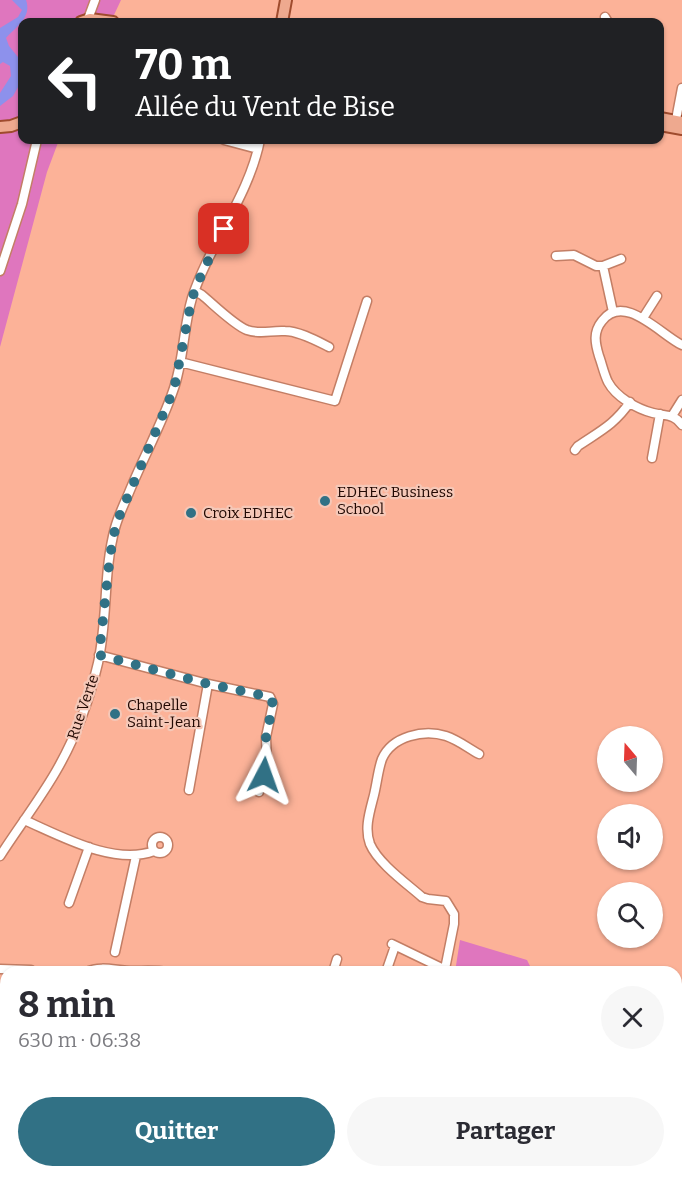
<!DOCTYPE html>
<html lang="fr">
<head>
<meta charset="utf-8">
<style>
  :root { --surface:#fff; --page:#f7f7f7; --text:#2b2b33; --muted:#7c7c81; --accent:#317185 }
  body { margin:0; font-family:Bitter,serif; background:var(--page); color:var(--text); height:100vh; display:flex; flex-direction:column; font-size:22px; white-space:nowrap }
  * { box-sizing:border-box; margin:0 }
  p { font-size:20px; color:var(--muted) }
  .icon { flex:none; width:33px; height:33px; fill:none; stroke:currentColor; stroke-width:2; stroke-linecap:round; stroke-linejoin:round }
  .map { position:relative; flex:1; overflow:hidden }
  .panel { position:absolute; left:0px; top:966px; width:682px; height:212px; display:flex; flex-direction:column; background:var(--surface); border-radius:18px 18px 0 0; box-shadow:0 2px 4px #0004 }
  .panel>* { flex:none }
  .guide { position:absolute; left:18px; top:18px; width:646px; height:126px; border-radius:12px; box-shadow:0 2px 4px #0004; background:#202124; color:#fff; overflow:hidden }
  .needle { width:39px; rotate:341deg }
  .tools { position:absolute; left:597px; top:726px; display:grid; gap:12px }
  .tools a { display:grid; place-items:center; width:66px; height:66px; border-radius:50%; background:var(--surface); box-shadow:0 2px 4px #0004; font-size:30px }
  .pin { position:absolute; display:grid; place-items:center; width:51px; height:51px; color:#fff; margin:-26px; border-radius:12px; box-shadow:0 3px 9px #0006 }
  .me { position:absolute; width:66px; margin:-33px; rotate:4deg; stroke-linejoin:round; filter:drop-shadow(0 0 4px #0008) }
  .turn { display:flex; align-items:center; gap:21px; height:126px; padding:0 18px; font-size:27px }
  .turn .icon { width:78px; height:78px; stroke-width:2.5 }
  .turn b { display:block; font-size:42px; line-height:51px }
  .round { display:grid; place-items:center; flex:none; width:63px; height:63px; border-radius:32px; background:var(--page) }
  .overview { display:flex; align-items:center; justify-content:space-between; height:102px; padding:0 18px }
  h1 { font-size:36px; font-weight:700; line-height:45px }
  .action { display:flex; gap:12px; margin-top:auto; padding:12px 18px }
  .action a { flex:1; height:69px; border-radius:36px; background:var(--accent); color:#fff; font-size:24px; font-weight:700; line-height:69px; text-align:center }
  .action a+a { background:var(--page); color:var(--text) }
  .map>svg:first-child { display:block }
  .green { fill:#df76be }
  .water { fill:#8d91ec }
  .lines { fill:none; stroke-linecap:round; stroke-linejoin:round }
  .minor-casing { stroke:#c37e65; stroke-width:11 }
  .major-casing { stroke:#9f4b2d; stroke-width:14 }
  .minor { stroke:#fff; stroke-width:8 }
  .major { stroke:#eea98f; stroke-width:10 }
  .route { stroke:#317185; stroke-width:10; stroke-dasharray:0 18 }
  .poi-dot { fill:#317185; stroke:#f5c8b8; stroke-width:2 }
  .labels { text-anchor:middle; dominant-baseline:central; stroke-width:4.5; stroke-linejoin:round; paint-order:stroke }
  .poi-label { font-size:15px; fill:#210802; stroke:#f5c8b8; text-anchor:start }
  .street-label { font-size:15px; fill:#210802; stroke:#f5c8b8 }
</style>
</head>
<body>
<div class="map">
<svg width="682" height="1177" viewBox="0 0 682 1177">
  <rect width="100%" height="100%" fill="#fcb298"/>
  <path class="green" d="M0,0H121L114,15L113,22H22V140H59L47,172L0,347Z
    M460,940L527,960L533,972H455Z
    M682,1010V1177H607L610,1172H676V1015Z"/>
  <path class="water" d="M12,0H26C32,17 17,26 6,38L9,46L22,62V80L13,96L0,106V93L11,76L10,66L3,62L0,64V28L18,17L22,10Z"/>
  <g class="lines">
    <g class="minor-casing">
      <path id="minor" d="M605,17L608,22
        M88,19L95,0
        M675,125L682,88
        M224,140L258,149
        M556,256L574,255L596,266H603L613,312
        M603,266L621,259
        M0,271L22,204L37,140
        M195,291L202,295C213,304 234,325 247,330C262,335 270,330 285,331C299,331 317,341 329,347
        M643,318L657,296
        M682,345C661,335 624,292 602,321C593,332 595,343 599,356C602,364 604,374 608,382C616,397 637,409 653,413C665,416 675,414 682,425
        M180,362L335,401L367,301
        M672,416L682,400
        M575,450L578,446C600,431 614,425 630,402
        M652,458L660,414
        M99,655L208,684L270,697L273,704L266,737L267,764L259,792
        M189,790L208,684
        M24,820C61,836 114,866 154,851
        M152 845a8 8 0 1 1 16 0a8 8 0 1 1-16 0Z
        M0,856C18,828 38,802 55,773C75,739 89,702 98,663C108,619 103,572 115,528C118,517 123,506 128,495C142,460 161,426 173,391C184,361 183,328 192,298C210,243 249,196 260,140
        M69,903L89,847
        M392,944L448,971
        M115,952L136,856
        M0,969L31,970
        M445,969L454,924V914L446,901L428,899L422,897C406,883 378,863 370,844C364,828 370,811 374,795C377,783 378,770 382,759C392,736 424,729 446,736C458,740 468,748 479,754
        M86,972C102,965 116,971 133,971C144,971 157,970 166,972
        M333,972L337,959
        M386,972L395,946
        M0,1014L6,1021
        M676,1040L682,1042
        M264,1177L266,1172
        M455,1177L456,1172"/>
    </g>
    <g class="major-casing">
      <path id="major" d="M81,22L90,19L113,22
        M282,22L286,0
        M660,118L682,122
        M660,125L682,129
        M0,127L11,126L22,122"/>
    </g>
    <use href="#minor" class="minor"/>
    <use href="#major" class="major"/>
  </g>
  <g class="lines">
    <path class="route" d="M224,229L202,273L192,298L174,389L116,524L110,556L99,655L208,684L270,697L273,704L266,737L267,764L264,775"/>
  </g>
  <g class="poi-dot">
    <circle cx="325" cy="501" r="6"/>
    <circle cx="191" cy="513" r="6"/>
    <circle cx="115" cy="714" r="6"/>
  </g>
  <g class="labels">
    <g class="poi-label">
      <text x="337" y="492">EDHEC Business<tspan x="337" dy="17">School</tspan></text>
      <text x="203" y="513">Croix EDHEC</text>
      <text x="127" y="705">Chapelle<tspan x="127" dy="17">Saint-Jean</tspan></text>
    </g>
    <g class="street-label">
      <text transform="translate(83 707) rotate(-71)">Rue Verte</text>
    </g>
  </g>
</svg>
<div class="tools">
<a><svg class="needle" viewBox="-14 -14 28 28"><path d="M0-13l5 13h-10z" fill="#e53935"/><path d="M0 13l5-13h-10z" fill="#7c7c81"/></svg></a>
<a><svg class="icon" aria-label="sound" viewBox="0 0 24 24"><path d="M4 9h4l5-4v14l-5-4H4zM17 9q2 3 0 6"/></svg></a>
<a><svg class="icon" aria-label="search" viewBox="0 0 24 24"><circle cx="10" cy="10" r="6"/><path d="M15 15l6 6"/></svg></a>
</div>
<div class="pin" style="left:224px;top:229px;background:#d93025"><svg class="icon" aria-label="arrive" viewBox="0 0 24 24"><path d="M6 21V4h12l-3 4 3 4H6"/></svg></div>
<svg class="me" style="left:264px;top:775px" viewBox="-20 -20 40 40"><path d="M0-17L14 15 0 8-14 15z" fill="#317185" stroke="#fff" stroke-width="4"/></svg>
<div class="guide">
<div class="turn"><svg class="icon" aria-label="left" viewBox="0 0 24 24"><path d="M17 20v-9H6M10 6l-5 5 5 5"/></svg><div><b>70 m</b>Allée du Vent de Bise</div></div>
</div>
<section class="panel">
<div class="overview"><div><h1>8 min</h1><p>630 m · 06:38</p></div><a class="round"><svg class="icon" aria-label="close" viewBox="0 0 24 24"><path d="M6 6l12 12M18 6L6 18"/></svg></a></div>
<div class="action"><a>Quitter</a><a>Partager</a></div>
</section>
</div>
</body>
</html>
